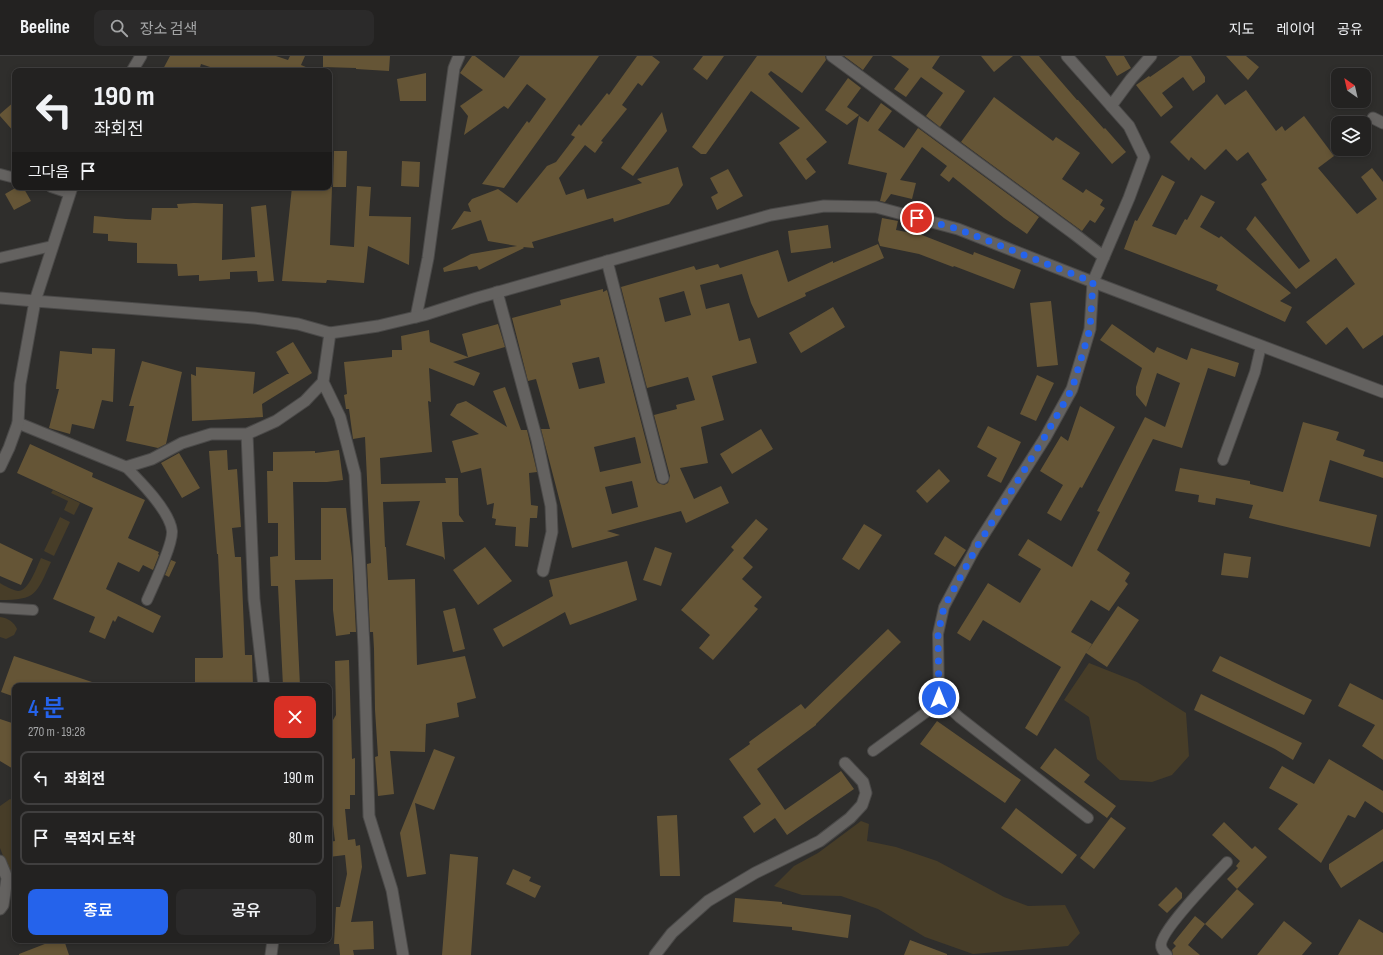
<!DOCTYPE html>
<html lang="ko">
<head>
<meta charset="utf-8">
<style>
  :root { --surface:#232221; --page:#2b2a2a; --text:#f1f3f6; --muted:#a3a4a5; --line:#403f3f; --accent:#2563eb }
  body { margin:0; font-family:"Sofia Sans Condensed","Noto Sans KR",sans-serif; background:var(--page); color:var(--text); height:100vh; display:flex; flex-direction:column; font-size:15px; white-space:nowrap }
  * { box-sizing:border-box; margin:0 }
  p { font-size:13px; color:var(--muted) }
  .icon { flex:none; width:22px; height:22px; fill:none; stroke:currentColor; stroke-width:2; stroke-linecap:round; stroke-linejoin:round }
  .map { position:relative; flex:1; overflow:hidden }
  .sheet { position:absolute; left:12px; top:627px; width:320px; height:260px; display:flex; flex-direction:column; background:var(--surface); border-radius:8px; box-shadow:0 2px 6px #0003,0 0 0 1px var(--line) }
  .sheet>* { flex:none }
  .hud { position:absolute; left:12px; top:12px; width:320px; height:122px; border-radius:8px; box-shadow:0 2px 6px #0003,0 0 0 1px var(--line); background:#232221; color:var(--text); overflow:hidden }
  .needle { width:26px; rotate:326deg }
  .tools { position:absolute; left:1331px; top:12px; display:grid; gap:8px }
  .tools a { display:grid; place-items:center; width:40px; height:40px; border-radius:8px; background:var(--surface); box-shadow:0 2px 6px #0003,0 0 0 1px var(--line); font-size:20px }
  .pin { position:absolute; display:grid; place-items:center; width:34px; height:34px; color:#fff; margin:-17px; border:2px solid #fff; border-radius:50%; box-shadow:0 1px 4px #0007 }
  .me { position:absolute; width:44px; margin:-22px; rotate:0deg; stroke-linejoin:round; filter:drop-shadow(0 0 3px #0008) }
  .turn { display:flex; align-items:center; gap:14px; height:84px; padding:0 16px; font-size:18px }
  .turn .icon { width:52px; height:52px; stroke-width:2.5 }
  .turn b { display:block; font-size:28px; line-height:34px }
  .then { display:flex; align-items:center; height:38px; padding:0 16px; background:#0003; gap:8px; font-size:15px }
  .round { display:grid; place-items:center; flex:none; width:42px; height:42px; border-radius:8px; background:var(--page) }
  .summary { display:flex; align-items:center; justify-content:space-between; height:68px; padding:0 16px }
  h1 { font-size:24px; font-weight:600; line-height:30px; color:var(--accent) }
  .action { display:flex; gap:8px; margin-top:auto; padding:8px 16px }
  .action a { flex:1; height:46px; border-radius:8px; background:var(--accent); color:#fff; font-size:16px; font-weight:600; line-height:46px; text-align:center }
  .action a+a { background:var(--page); color:var(--text) }
  ul { padding:0; list-style:none }
  li { display:flex; align-items:center; gap:12px; height:54px; margin:0 8px 6px; padding:0 8px; border:2px solid var(--line); border-radius:8px }
  li div { flex:1 }
  li b { display:block; font-size:15px }
  li em { font-style:normal }
  header { display:flex; align-items:center; gap:24px; box-sizing:border-box; height:56px; padding:0 20px; background:var(--surface); border-bottom:1px solid var(--line) }
  header strong { font-size:19px }
  nav { display:flex; gap:22px; margin-inline-start:auto; font-size:14px }
  .search { width:280px; height:36px; background:var(--page); display:flex; align-items:center; gap:10px; box-sizing:border-box; padding:0 14px; border-radius:8px; color:var(--muted); font-size:15px }
  .map>svg:first-child { display:block }
  .green { fill:#473d28 }
  .building { fill:#655536; fill-rule:evenodd }
  .lines { fill:none; stroke-linecap:round; stroke-linejoin:round }
  .service-casing { stroke:#4a4948; stroke-width:12 }
  .minor-casing { stroke:#4a4948; stroke-width:13 }
  .tertiary-casing { stroke:#4a4948; stroke-width:13 }
  .service { stroke:#646260; stroke-width:10 }
  .minor { stroke:#646260; stroke-width:11 }
  .tertiary { stroke:#646260; stroke-width:11 }
  .route { stroke:#2563eb; stroke-width:7; stroke-dasharray:0 12.6 }
</style>
</head>
<body>
<header>
<strong>Beeline</strong>
<div class="search"><svg class="icon" aria-label="search" viewBox="0 0 24 24"><circle cx="10" cy="10" r="6"/><path d="M15 15l6 6"/></svg>장소 검색</div>
<nav><a>지도</a><a>레이어</a><a>공유</a></nav>
</header>
<div class="map">
<svg width="1383" height="899" viewBox="0 0 1383 899">
  <rect width="100%" height="100%" fill="#2f2e2c"/>
  <path class="green" d="M53,434L80,447L74,459L64,454L68,445L51,437Z
    M60,461L70,466L54,500L44,495Z
    M41,502L51,506C36,538 37,544 0,544V527C5,530 12,534 18,535C29,535 37,510 41,502Z
    M0,561C8,562 14,566 17,573L14,579L6,583L0,581Z
    M1089,607L1137,626L1186,657L1189,700L1172,719L1152,726L1120,724L1097,703L1089,661L1064,644Z
    M10,743L15,745V822L12,823L0,792V750Z
    M861,765L869,768L867,785L896,791L937,805L1004,841L1028,850L1065,849L1080,877L1068,890L973,898L925,881L878,853L841,840L802,839L774,830L794,810L818,797Z"/>
  <path class="building" d="M170,0H276L288,4L290,0H305L301,9L313,14V15H222L201,8L199,15H162Z
    M323,0H390L389,15L356,13V12L323,11Z
    M472,0H475L504,22L520,0H599L504,132L482,128L527,65L529,67L546,43L527,28L508,53L504,50L464,79L468,60L460,50L483,34L460,17Z
    M637,0H652L660,6L642,30L638,27L622,49L627,53L601,85L603,86L595,97L585,89L559,122L566,139L584,133L587,143L642,127L637,123L678,111L683,129L669,148L614,166L613,162L532,186L534,192L523,191L524,192L479,214L477,210L444,216L443,212L471,198L517,190L488,185L481,164L451,174L464,155L471,156L468,148L472,143L498,133L517,147L547,110L556,106L575,81L571,79L579,68L581,70L607,37L609,39Z
    M703,0H724L707,24L693,13Z
    M757,0H825L826,4L802,37L771,15L768,18L827,86L806,103L816,116L806,124L779,87L800,72L751,35L706,98H701L692,91Z
    M844,0H873L863,14Z
    M891,0H940L932,12L965,35L940,71L926,60L943,37L921,21L906,41L894,33L909,13Z
    M981,0H1013L994,16Z
    M1020,0H1039L1077,44H1078L1104,73L1105,72L1126,96L1112,108Z
    M1105,0H1124L1131,12L1117,20Z
    M1180,0H1191L1205,21V26L1193,35L1183,21L1162,37L1173,51L1161,61L1136,29L1149,20L1150,21Z
    M1226,0H1246L1259,11L1248,24Z
    M426,17V45H400L397,23Z
    M848,22L861,32L847,51L859,59L847,69L825,54Z
    M1246,34L1276,75L1282,70L1285,75L1304,60L1334,100L1318,112L1357,158L1377,143L1361,121L1372,112L1383,126V279L1363,293L1347,271L1326,289L1306,266L1355,228L1336,202L1296,233L1246,173L1255,160L1299,213L1310,205L1261,128L1267,124L1248,96L1237,105L1226,93L1205,114L1191,101L1189,105L1170,86L1217,38L1225,49Z
    M994,41L1053,85L1056,81L1080,97L1062,123L1083,137L1086,133L1103,144L1100,149L1105,152L1095,167L1090,164L1082,175L961,86Z
    M15,45V77L0,60V58Z
    M881,47L892,55L878,74L904,92L918,72L1039,161L1027,178L1004,162L953,121L949,126L940,119L947,110L922,91L900,124L916,127L912,143L891,138L885,146L880,145L887,117L848,108L859,60L868,66Z
    M662,56L667,75L633,120L621,112Z
    M334,95H347L346,131H333Z
    M402,105L420,106L419,131L401,130Z
    M728,113L743,140L717,154L711,141L718,137L710,122Z
    M1162,119L1175,126L1152,170L1176,179L1185,163L1187,164L1201,139L1215,146L1200,171L1219,182L1221,180L1291,237L1280,245L1292,251L1285,266L1216,234L1218,229L1124,193L1135,164L1137,165Z
    M357,130L371,131L369,160L411,161L409,209L368,190L364,227L327,224L326,227L282,225L292,131H332L330,189L354,191Z
    M17,131H23L31,145L14,154L5,138Z
    M194,147L223,148L222,204L255,201L251,151L266,149L274,225L258,226L257,215L230,216V223L199,225V219L178,220L177,208L137,207V187L108,185V178L93,177L94,160L126,163L151,164L152,152H178L177,148Z
    M882,162L898,165L896,174L922,179L973,199L974,196L1021,214L1014,233L954,210L953,211L919,198L880,190L878,184Z
    M828,169L831,192L791,197L788,175Z
    M878,188L884,202L805,237L806,240L758,262L751,247L742,218L700,229L706,253L729,247L739,285L750,282L757,307L712,320L724,364L701,371L708,407L680,412L694,443L721,430L729,447L686,467L681,455L607,475L620,479L572,492L541,373H550L536,323L528,325L512,262L561,249L560,244L603,233V236L607,234L656,424L658,427L664,429L668,427L670,420L654,359L677,353L676,349L695,344L688,321L647,332L621,231L694,210L696,214L718,208L720,212L778,194L788,226L833,205V207ZM684,235L691,259L665,266L659,242ZM599,301L605,327L579,333L572,307ZM635,381L641,407L600,416L594,391ZM632,425L638,451L612,458L605,431Z
    M1051,245L1058,309L1037,311L1030,247Z
    M833,251L845,271L801,297L789,277Z
    M498,268L505,291L453,306L480,317L474,330L429,312L431,346L428,345L432,396L380,402L381,428L446,427L445,422H458L459,459L464,466H442L445,504L443,501L406,489L420,445L383,446L385,491H386L388,524L415,523L417,609L465,600L476,642L457,647L459,661L426,668L425,696L390,695L394,738L378,740L375,701L378,700L375,654L374,593L373,576H370L367,508L371,507L365,381L353,383L349,353H346L344,339L347,338L344,306L392,301V294H402L401,280L429,274L430,286L468,301L462,278Z
    M1112,268L1154,297L1157,291L1187,304L1191,292L1239,307L1235,321L1208,312L1182,392L1153,383L1097,494L1130,517L1125,525L1128,528L1109,555L1091,544L1071,576L1092,588L1087,596L1118,550L1139,564L1107,611L1086,597L1037,680L1025,672L1061,611L983,564L970,585L957,577L988,527L1020,547L1041,513L1018,499L1028,483L1072,511L1100,456L1097,455L1145,361L1165,371L1180,327L1157,317L1146,351L1136,339V331L1142,312L1100,284Z
    M293,286L312,317L262,348L263,361L192,365L191,318L196,320V311L255,316L253,338L287,318H289L276,296Z
    M92,292L115,293L113,346L102,344L94,373L72,368L70,378L49,372L59,333H56L60,295L92,298Z
    M142,305L182,316L166,388L158,392L126,385L134,350H129Z
    M1037,319L1054,327L1036,365L1020,358Z
    M505,331L521,374H527L537,416L529,417L531,449L538,450L537,462H530L528,491L515,490L516,471L495,469L496,463L492,462L494,447L487,449L481,412L461,417L452,385L479,378L450,359L457,348L466,345L507,371L493,335Z
    M1080,350L1115,371L1082,432L1080,431L1061,465L1047,457L1063,429L1040,415L1061,380L1068,385Z
    M1303,366L1339,376L1336,384L1365,394L1363,400L1383,406V422L1330,404L1319,445L1377,459L1370,491L1249,462L1253,449L1216,442L1215,449L1198,446L1199,439L1175,435L1180,412L1250,425V428L1283,436Z
    M988,370L1021,386L1001,427L987,420L997,402L977,391Z
    M761,373L773,393L732,418L720,398Z
    M30,388L93,417L92,421L145,444L128,482L159,496L158,498L159,499L153,514L143,509L139,516L118,506L106,533L161,560L153,577L118,560L115,566L113,564L105,583L89,576L95,561L53,543L93,452L17,417Z
    M227,394L228,414L237,413L241,471L232,472L235,501H241L245,599H252L253,630H195V602H222L223,601L218,498H217L209,395Z
    M339,394L343,424L327,426H293L295,504H321V452H346L352,502L356,576H350V578L336,580L333,554V523L295,524L300,630H283L278,530H271L270,501L278,500V467H268L267,415H273V396L315,395V397Z
    M179,397L200,432L182,442L161,407Z
    M939,413L950,425L927,447L916,435Z
    M756,463L768,473L743,502L753,511L742,523L762,541L754,550L758,553L713,604L699,592L710,579L681,554L734,494L731,491Z
    M864,468L882,479L859,514L842,503Z
    M945,480L966,494L955,511L934,498Z
    M0,487L33,503L21,529L0,520Z
    M485,491L512,525L478,549L453,514Z
    M655,491L672,497L661,530L643,524Z
    M1224,497L1251,501L1248,522L1221,519Z
    M171,504L176,506L169,521L165,519Z
    M627,505L637,544L570,569L565,556L503,591L493,573L553,540L549,524Z
    M455,552L465,593L453,596L443,555Z
    M888,573L901,586L816,668V669L757,713L785,754L841,715L854,733L787,779L775,762L754,777L743,761L761,748L729,703L750,688L749,686L801,648L805,653Z
    M14,600L98,628V630H15V641L1,636Z
    M1220,600L1312,644L1304,659L1212,615Z
    M349,604L352,703L355,702V739H350V753H345L348,784L355,783L356,790L360,789L362,811L351,866L373,865L374,893L353,894L354,899H340L339,888H334L336,851H340L347,818L345,799L329,801V786L335,785L331,753H329V724H332V692H330V669L336,659L335,605Z
    M1350,627L1383,644V704L1362,690L1375,669L1338,650Z
    M1201,638L1302,687L1293,704L1275,693L1194,654Z
    M0,663L15,668V714L0,705Z
    M937,665L1021,724L1005,747L920,688Z
    M1055,692L1090,719L1084,726L1116,750L1107,762L1040,712Z
    M434,693L455,701L434,754L415,747L426,818L407,821L400,777Z
    M1329,703L1383,735V757L1365,745L1355,762L1348,759L1321,807L1278,773L1298,748L1269,732L1282,710L1314,728Z
    M1016,752L1077,799L1062,818L1001,772Z
    M677,759L680,820H660L657,760Z
    M1111,761L1126,772L1094,813L1080,802Z
    M1224,766L1252,793L1255,790L1267,801L1237,833L1254,848L1222,883L1205,868L1237,833L1227,823L1238,812L1236,810L1240,805L1212,779Z
    M1383,773V805L1341,832L1329,813V808Z
    M450,798L478,801L471,899H442Z
    M513,813L531,821L529,825L541,830L535,842L506,828Z
    M1176,831L1182,837V842L1167,857L1158,849Z
    M735,842L782,846V848L851,859L848,882L792,874V871L733,866Z
    M1195,860L1205,868L1188,889L1200,899H1173L1172,894L1176,890L1173,887Z
    M1359,863L1383,877V899H1338Z
    M1284,865L1312,887L1302,899H1257Z
    M55,884H64L69,899H19V898Z
    M910,884L947,898V899H904Z"/>
  <g class="lines">
    <g class="service-casing">
      <path id="service" d="M0,118L15,122
        M51,131L69,137
        M0,202L52,190
        M1223,404L1255,316L1261,290
        M126,411C140,425 170,455 172,475C173,489 153,530 147,544
        M0,552L33,554
        M939,642L959,661L1088,762
        M873,695L925,657L939,642L938,578L944,551L977,489
        M1167,899C1164,896 1161,894 1161,889C1161,874 1214,820 1227,806"/>
    </g>
    <g class="minor-casing">
      <path id="minor" d="M832,0L1073,177L1104,201
        M1111,50L1131,23L1151,0
        M1373,62L1383,67
        M607,205L663,422
        M497,236L537,384L551,450L552,476L543,515
        M416,261L428,202L454,12L459,0
        M323,326L340,361L355,418L364,591L369,760L392,834L403,899
        M18,367L126,411L152,403L182,387L211,378H247L276,365L305,345L323,326L330,277
        M247,378L254,543L264,630
        M977,489L1045,382L1072,333L1090,273L1093,226L1129,142L1144,101L1129,70L1067,0
        M0,805L7,822L3,849L0,853
        M271,899L273,884
        M655,899L672,877L708,845L755,817L820,785L850,762L862,749L866,737L863,726L845,707"/>
    </g>
    <g class="tertiary-casing">
      <path id="tertiary" d="M132,15L141,0
        M0,242L35,245L254,262L298,268L330,277L378,270L424,259L477,242L771,159L824,150L876,151L958,173L1093,226L1383,336
        M0,411L9,392L18,367L20,328L35,245L72,131"/>
    </g>
    <use href="#service" class="service"/>
    <use href="#minor" class="minor"/>
    <use href="#tertiary" class="tertiary"/>
  </g>
  <g class="lines">
    <path class="route" d="M917,162L958,173L1093,226L1090,273L1072,333L1044,382L978,489L944,551L938,578L939,642"/>
  </g>
</svg>
<div class="tools">
<a><svg class="needle" viewBox="-14 -14 28 28"><path d="M0-13l5 13h-10z" fill="#e53935"/><path d="M0 13l5-13h-10z" fill="#a3a4a5"/></svg></a>
<a><svg class="icon" aria-label="layers" viewBox="0 0 24 24"><path d="M12 4l9 5-9 5-9-5zM3 14l9 5 9-5"/></svg></a>
</div>
<div class="pin" style="left:917px;top:162px;background:#d93025"><svg class="icon" aria-label="arrive" viewBox="0 0 24 24"><path d="M6 21V4h12l-3 4 3 4H6"/></svg></div>
<svg class="me" style="left:939px;top:642px" viewBox="-20 -20 40 40"><circle r="17" fill="#2563eb" stroke="#fff" stroke-width="3"/><path d="M0-11L8 9 0 5-8 9z" fill="#fff"/></svg>
<div class="hud">
<div class="turn"><svg class="icon" aria-label="left" viewBox="0 0 24 24"><path d="M17 20v-9H6M10 6l-5 5 5 5"/></svg><div><b>190 m</b>좌회전</div></div>
<div class="then">그다음<svg class="icon" aria-label="arrive" viewBox="0 0 24 24"><path d="M6 21V4h12l-3 4 3 4H6"/></svg></div>
</div>
<section class="sheet">
<div class="summary"><div><h1>4 분</h1><p>270 m · 19:28</p></div><a class="round" style="background:#d93025;color:#fff"><svg class="icon" aria-label="close" viewBox="0 0 24 24"><path d="M6 6l12 12M18 6L6 18"/></svg></a></div>
<ul>
<li><svg class="icon" aria-label="left" viewBox="0 0 24 24"><path d="M17 20v-9H6M10 6l-5 5 5 5"/></svg><div><b>좌회전</b></div><em>190 m</em></li>
<li><svg class="icon" aria-label="arrive" viewBox="0 0 24 24"><path d="M6 21V4h12l-3 4 3 4H6"/></svg><div><b>목적지 도착</b></div><em>80 m</em></li>
</ul>
<div class="action"><a>종료</a><a>공유</a></div>
</section>
</div>
</body>
</html>
